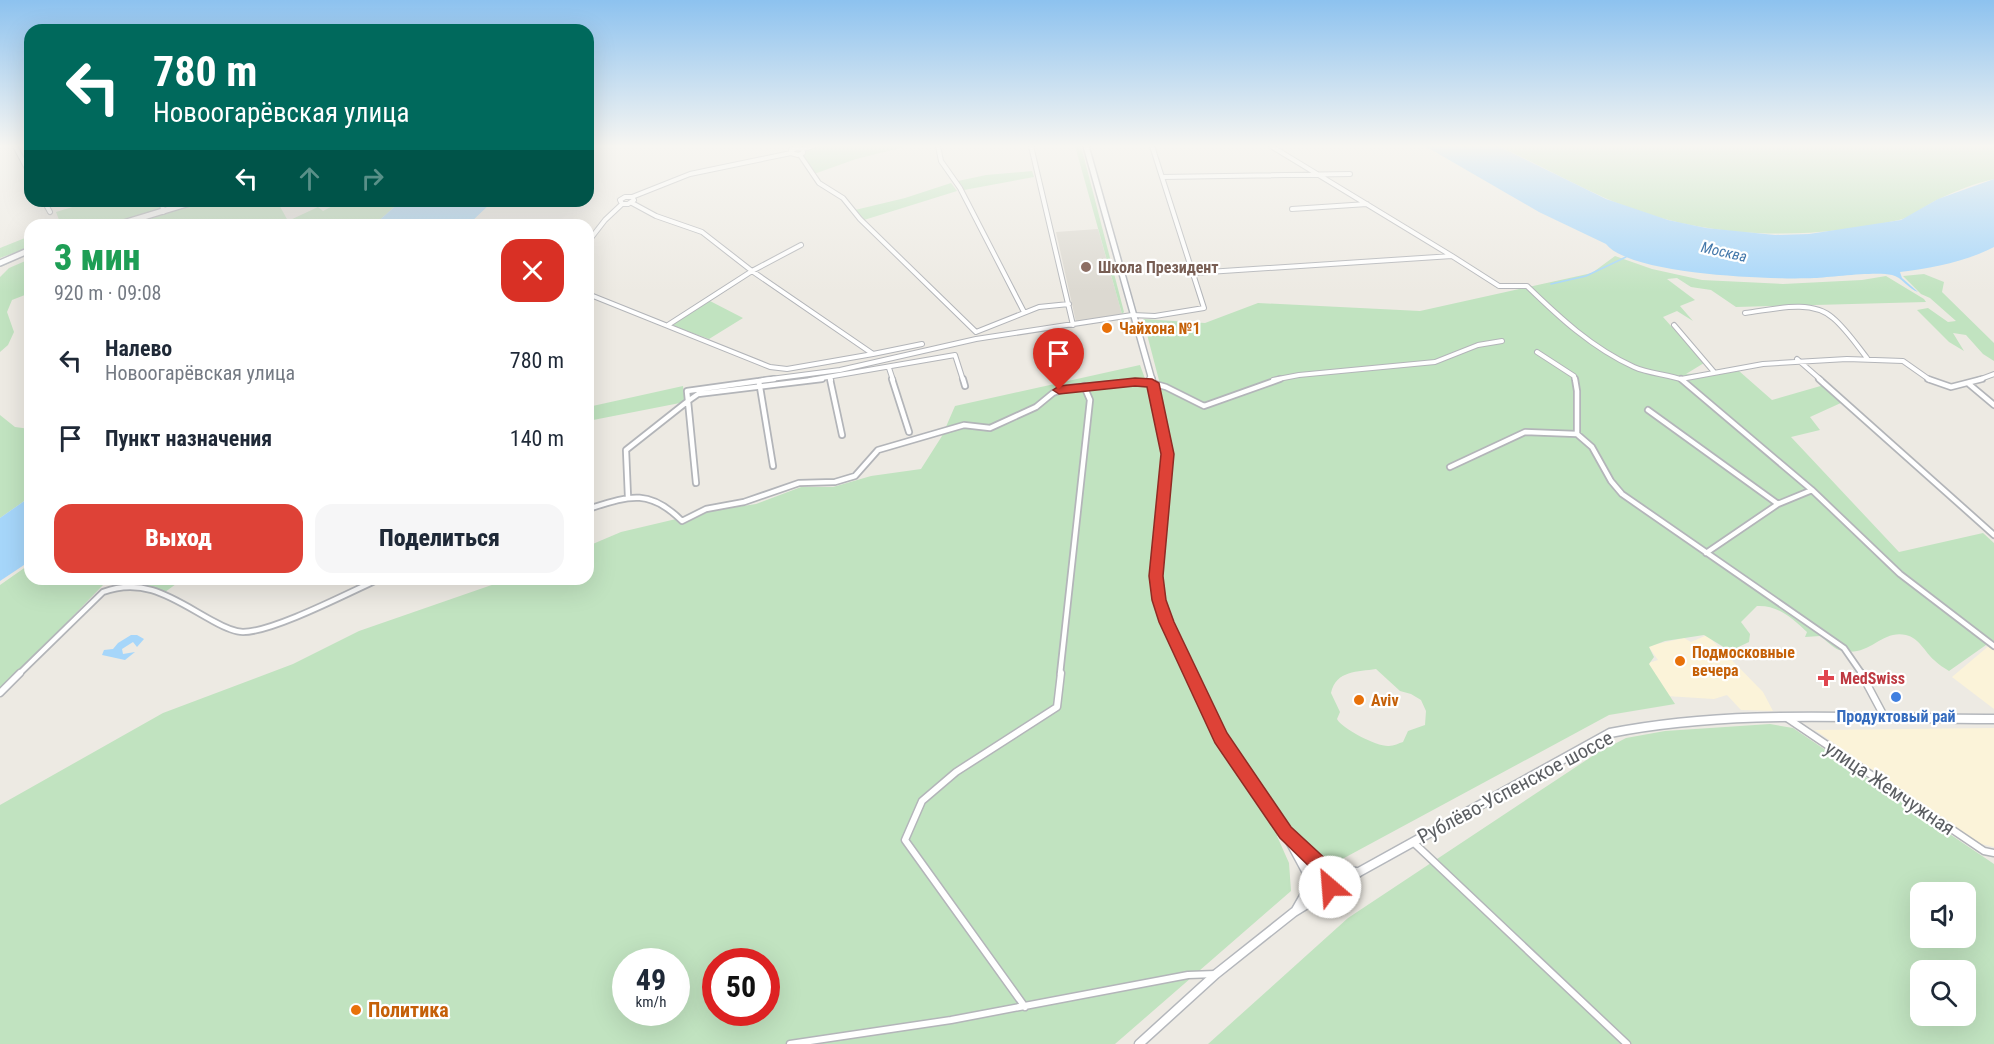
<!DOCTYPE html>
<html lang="ru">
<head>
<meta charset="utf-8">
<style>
  :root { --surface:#fff; --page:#f6f6f7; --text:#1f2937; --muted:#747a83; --accent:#de4237 }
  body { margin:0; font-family:"Roboto Condensed",sans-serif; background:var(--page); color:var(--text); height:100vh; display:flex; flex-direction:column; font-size:22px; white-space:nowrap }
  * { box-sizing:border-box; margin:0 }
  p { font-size:20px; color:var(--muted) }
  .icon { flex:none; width:33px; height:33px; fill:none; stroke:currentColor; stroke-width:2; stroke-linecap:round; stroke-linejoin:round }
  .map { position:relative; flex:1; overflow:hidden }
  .drawer { position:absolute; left:24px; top:219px; width:570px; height:366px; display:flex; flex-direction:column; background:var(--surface); border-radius:18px; box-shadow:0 6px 24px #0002 }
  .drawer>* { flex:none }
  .hud { position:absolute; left:24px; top:24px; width:570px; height:183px; border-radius:18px; box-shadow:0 6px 24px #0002; background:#00695c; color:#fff; overflow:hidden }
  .controls { position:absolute; left:1910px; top:882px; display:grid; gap:12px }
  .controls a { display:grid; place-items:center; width:66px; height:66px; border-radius:12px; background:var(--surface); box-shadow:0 6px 24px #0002; font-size:30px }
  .speed { position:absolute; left:612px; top:948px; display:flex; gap:12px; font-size:30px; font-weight:700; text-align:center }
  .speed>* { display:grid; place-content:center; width:78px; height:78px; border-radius:50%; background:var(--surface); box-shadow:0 6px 24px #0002; line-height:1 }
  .speed small { font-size:15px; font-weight:400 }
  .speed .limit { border:9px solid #d22; background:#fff; color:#111 }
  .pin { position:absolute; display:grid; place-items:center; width:51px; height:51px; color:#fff; margin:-62px -26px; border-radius:50% 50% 50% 0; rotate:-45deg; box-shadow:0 0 6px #0007 }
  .pin .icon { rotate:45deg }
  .me { position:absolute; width:66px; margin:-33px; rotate:333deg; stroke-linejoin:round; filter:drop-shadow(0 0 4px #0008) }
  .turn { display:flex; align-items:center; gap:21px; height:126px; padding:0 30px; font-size:27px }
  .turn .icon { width:78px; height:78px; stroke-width:2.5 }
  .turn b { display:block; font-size:42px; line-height:51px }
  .lanes { display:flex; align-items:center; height:57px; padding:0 30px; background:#0003; justify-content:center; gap:30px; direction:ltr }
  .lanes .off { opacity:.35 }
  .round { display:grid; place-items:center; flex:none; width:63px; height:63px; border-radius:18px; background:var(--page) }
  .summary { display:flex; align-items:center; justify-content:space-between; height:102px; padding:0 30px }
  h1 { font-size:36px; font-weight:800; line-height:45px; color:#1e9e55 }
  .button { display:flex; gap:12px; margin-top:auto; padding:12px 30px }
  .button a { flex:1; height:69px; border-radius:18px; background:var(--accent); color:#fff; font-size:24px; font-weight:800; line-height:69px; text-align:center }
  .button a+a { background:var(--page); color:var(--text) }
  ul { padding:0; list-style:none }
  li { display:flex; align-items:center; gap:18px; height:78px; padding:0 30px }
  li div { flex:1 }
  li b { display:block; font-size:22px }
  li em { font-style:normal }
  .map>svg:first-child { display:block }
  .commercial { fill:#fbf3d9 }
  .education { fill:#dcd9d1 }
  .green { fill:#c1e3c0; fill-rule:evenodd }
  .water { fill:#a6d6fa }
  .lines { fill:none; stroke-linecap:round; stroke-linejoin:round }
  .stream { stroke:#a6d6fa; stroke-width:1.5 }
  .street-far2-casing { stroke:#b3b5b9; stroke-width:6 }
  .street-far1-casing { stroke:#b3b5b9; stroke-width:8 }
  .street-casing { stroke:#b3b5b9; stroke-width:9 }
  .secondary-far2-casing { stroke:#b4b7bc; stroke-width:8 }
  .secondary-far1-casing { stroke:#b4b7bc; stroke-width:10 }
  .secondary-casing { stroke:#b4b7bc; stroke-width:11 }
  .street-far2 { stroke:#fff; stroke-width:4 }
  .street-far1 { stroke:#fff; stroke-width:4.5 }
  .street { stroke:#fff; stroke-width:6 }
  .secondary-far2 { stroke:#fff; stroke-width:5 }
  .secondary-far1 { stroke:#fff; stroke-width:7 }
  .secondary { stroke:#fff; stroke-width:8 }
  .route { fill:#de4237; stroke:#902b24; stroke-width:1.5 }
  .education-dot { fill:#8d6e63; stroke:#fff; stroke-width:2 }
  .food-dot { fill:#e8710a; stroke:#fff; stroke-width:2 }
  .health-dot { fill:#e0444e; stroke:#fff; stroke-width:2 }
  .shop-dot { fill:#3f7fe0; stroke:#fff; stroke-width:2 }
  .labels { text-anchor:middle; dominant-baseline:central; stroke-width:4.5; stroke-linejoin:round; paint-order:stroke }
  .far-water-label { font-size:15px; font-style:italic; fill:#4478aa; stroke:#fff }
  .education-label { font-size:16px; font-weight:bold; fill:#785e54; stroke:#fff; text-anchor:start }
  .food-label { font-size:16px; font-weight:bold; fill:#c56008; stroke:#fff; text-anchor:start }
  .health-label { font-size:16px; font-weight:bold; fill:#be3a42; stroke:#fff; text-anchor:start }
  .shop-label { font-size:16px; font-weight:bold; fill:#366cbe; stroke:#fff }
  .near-street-label { font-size:20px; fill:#5b5e62; stroke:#fff }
  .near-food-label { font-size:20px; font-weight:bold; fill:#c56008; stroke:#fff; text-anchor:start }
</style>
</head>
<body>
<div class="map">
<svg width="1994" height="1044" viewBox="0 0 1994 1044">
  <rect width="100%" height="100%" fill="#edeae3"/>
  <path class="commercial" d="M1707,635L1763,692L1773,711L1741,710L1727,695L1714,699L1666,696L1645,664L1658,660L1648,646L1684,638L1691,642Z
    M1991,644L1994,647V709L1952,677Z
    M1994,728V847L1977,843L1815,730Z"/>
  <path class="education" d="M1098,229L1122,314L1076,322L1056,232Z"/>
  <path class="green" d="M819,146H903L904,147L856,159L814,174L803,156L806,150Z
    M1075,146H1081L1124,312L1122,314Z
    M1498,146H1994V179C1975,183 1956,191 1939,199C1925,205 1913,217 1899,220C1801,242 1697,239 1605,198C1569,182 1534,162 1498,146Z
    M1032,171L1034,177L964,190L958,181L986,175Z
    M951,183L957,191L864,220L855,210L905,198Z
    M122,201H187L108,225H61L56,212L79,205Z
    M206,201H277L288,221L318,207L323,211L342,201H401L374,225H131Z
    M30,236V247L0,258V248Z
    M1615,256L1652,269L1702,280L1783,284L1862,280L1886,276L1924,299L1926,302L1736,307L1711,290L1691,287L1677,278L1667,279L1695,300L1680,306L1693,321L1677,311L1663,317L1704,363L1686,374L1739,371L1772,400L1824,385L1843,402L1810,417L1820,430L1791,437L1899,552L1983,533L1994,543V642L1986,645L1949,671C1944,668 1938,664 1934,660C1925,652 1919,638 1906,635C1881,629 1869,659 1839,650C1833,648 1826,640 1820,636L1805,637L1807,632C1792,618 1778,605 1757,606L1741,622L1750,634L1749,642L1730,651L1704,635L1665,641L1649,647L1654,657L1649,664L1675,704L1609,715L1333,864L1316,856L1289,830L1277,836L1289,863L1291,891L1115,1044H0V805L163,713L293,664L359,631L509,579H588V546L621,532L710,511L756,504L801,487H833L871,476L921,469L942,436L955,406L1140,365L1148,387L1161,388L1143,319L1205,323L1258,303L1420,311L1592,273ZM1376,669L1400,691L1411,694L1421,700L1426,711L1425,725L1408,731L1403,742C1399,743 1394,746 1389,746C1378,747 1342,729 1337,719L1340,712L1331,693C1336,670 1358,672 1376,669ZM626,962H676V1012H626ZM716,962H766V1012H716Z
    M30,259V293L12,300L7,312L14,332L8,345L0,352V277L9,268Z
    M1924,274L1944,282L1942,292L1994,343V361L1983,354L1966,335L1953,333L1964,351L1949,342L1917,310L1928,308L1948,322L1956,321L1930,298L1921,294L1903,276Z
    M710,301L743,318L709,339L673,326L675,323Z
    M683,386L685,402L588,421V407Z
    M0,415L15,427L30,429V497L0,518Z
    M30,564V579H183L165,592L126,581L104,584L0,691V585Z
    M1770,724L1793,728L1994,864V1044H1208L1348,918L1597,753L1626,738L1665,731ZM1920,892H1965V938H1920ZM1920,970H1965V1016H1920Z"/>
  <path class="water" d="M1425,146H1498L1606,199L1668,220L1706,228L1775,235L1809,234L1901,220L1938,199L1994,179V247C1965,262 1932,268 1900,272L1902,278L1918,292C1908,289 1902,277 1892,275C1877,271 1832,277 1814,278C1774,280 1630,275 1606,244L1539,212Z
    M401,201H493L468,225H374Z
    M30,497V561L0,581V518Z
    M131,635H137L144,639L137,647L133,642L122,649L123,654L135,652L125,660L102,655L104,650L113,649L118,643Z"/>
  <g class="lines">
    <path class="stream" d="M1551,284L1586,276L1626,257"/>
    <g class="street-far2-casing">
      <path id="street-far2" d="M15,146L30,174
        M938,146L941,161L960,188L1024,312
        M1031,146L1073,325
        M1271,146L1452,256
        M797,148L803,149V153L798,155L791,153V150Z
        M803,149L813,146
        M800,155L819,183L843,198L860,219L976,332L1039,307L1069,304
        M1162,177L1350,174
        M625,197H632L634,200L628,204H622L620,200Z
        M632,197L690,174L791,153
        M44,201L50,212
        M102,201H109
        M162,201L163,212
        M632,203L656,216L702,232L752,271L873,354L922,344
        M1292,209L1367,204
        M588,242L605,220L622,204
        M1193,273L1452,256L1499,286H1527C1559,317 1592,348 1634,367C1649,374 1668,374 1683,380
        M588,294L770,367L787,369L873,354
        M1745,313C1771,310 1811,298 1833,318C1846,329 1856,344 1867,358
        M668,325L752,271L801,245
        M1674,325L1714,372
        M1537,352L1574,376L1575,380
        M1797,359L1821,380
        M889,368L893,380
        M830,378L831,380
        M1681,379L1763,364L1847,359L1903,361L1930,380
        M763,380L840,370L976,339L1132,315L1155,316L1204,308L1152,146
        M810,380L955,355L963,380
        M1273,380L1299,375L1435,362L1478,345L1502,341
        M1978,380L1994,374"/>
    </g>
    <g class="street-far1-casing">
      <path id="street-far1" d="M830,379L842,435
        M892,379L909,432
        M963,379L965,386
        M1575,379L1577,391V434
        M1681,379L1812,490L1900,574L1994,646
        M1819,379L1994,535
        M1928,379L1951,387L1982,379
        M759,381L687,391L688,401L698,394L822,379
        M1969,384L1994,405
        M1648,410L1778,504L1706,553
        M773,466L759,381L774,379
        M1450,467L1525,432L1577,434L1592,447L1611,481L1622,494L1844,648L1862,674
        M628,497L626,450L688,401L696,483
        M1778,504L1812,490
        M588,509C629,496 649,488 682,521L706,509L744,502L799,483L835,482L855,476L878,450L964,425L990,428L1036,407L1053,393L1067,388L1135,382L1152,383L1166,387L1204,406L1280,379
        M19,674L103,592C146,576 176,601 213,621C222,626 233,632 243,632C273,632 348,593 379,579
        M1060,674L1090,400L1084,386"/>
    </g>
    <g class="street-casing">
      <path id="street" d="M1861,673L1885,718
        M0,693L20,673
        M1787,718L1984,851L1994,853
        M1413,842L1627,1044
        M1025,1007L905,840L922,801L956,772L1057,707L1061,673
        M790,1044L951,1020L1188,975L1216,974"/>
    </g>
    <g class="secondary-far2-casing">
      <path id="secondary-far2" d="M1086,146L1152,380
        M117,225L196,201
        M0,263L30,250"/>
    </g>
    <g class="secondary-far1-casing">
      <path id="secondary-far1" d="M1151,379L1167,455L1156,576L1159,600L1191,674"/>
    </g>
    <g class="secondary-casing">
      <path id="secondary" d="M1191,673L1221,738L1285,832L1312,882L1321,888L1329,889
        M1290,836C1306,851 1329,864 1329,889
        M1296,910L1304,896L1312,868L1322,867L1356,872
        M1139,1044L1216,974L1294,912L1359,872L1610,733C1736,708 1867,719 1994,719"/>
    </g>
    <use href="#street-far2" class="street-far2"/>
    <use href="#street-far1" class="street-far1"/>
    <use href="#street" class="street"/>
    <use href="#secondary-far2" class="secondary-far2"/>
    <use href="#secondary-far1" class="secondary-far1"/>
    <use href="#secondary" class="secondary"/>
  </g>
  <linearGradient id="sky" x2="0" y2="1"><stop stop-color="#8dc2ef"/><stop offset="0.5" stop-color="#f7f6f2"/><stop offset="1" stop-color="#f7f6f2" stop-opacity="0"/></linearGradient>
  <rect width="1994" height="292" fill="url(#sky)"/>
  <path class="route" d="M1135,378L1152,379L1159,383L1174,454L1163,576L1166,600L1174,622L1227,733L1291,827L1331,864L1338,879L1336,893L1330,896L1324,893L1319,876L1280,838L1215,743L1159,622L1152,600L1149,576L1161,454L1147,387L1135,386L1059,394L1053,390L1059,386Z"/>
  <circle class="education-dot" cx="1086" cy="267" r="6"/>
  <g class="food-dot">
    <circle cx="1107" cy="328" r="6"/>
    <circle cx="1680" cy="661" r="6"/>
    <circle cx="1359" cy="700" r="6"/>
    <circle cx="356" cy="1010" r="6"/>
  </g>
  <path class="health-dot" d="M1823 669h6v6h6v6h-6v6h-6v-6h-6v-6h6z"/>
  <circle class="shop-dot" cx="1896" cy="697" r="6"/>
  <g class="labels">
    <g class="far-water-label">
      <text transform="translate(1724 252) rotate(13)">Москва</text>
    </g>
    <g class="education-label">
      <text x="1098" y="267">Школа Президент</text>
    </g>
    <g class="food-label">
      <text x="1119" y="328">Чайхона №1</text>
      <text x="1692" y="652">Подмосковные<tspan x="1692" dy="18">вечера</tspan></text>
      <text x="1371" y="700">Aviv</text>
    </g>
    <g class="health-label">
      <text x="1840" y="678">MedSwiss</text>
    </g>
    <g class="shop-label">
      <text x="1896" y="716">Продуктовый рай</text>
    </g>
    <g class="near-street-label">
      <text transform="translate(1515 787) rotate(-28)">Рублёво-Успенское шоссе</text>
      <text transform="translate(1890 788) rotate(34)">улица Жемчужная</text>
    </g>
    <g class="near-food-label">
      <text x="368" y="1010">Политика</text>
    </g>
  </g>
</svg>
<div class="controls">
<a><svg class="icon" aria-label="sound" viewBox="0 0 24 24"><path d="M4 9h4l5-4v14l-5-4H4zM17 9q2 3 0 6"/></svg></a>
<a><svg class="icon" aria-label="search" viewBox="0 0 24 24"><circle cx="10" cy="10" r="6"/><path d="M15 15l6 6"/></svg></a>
</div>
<div class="speed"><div>49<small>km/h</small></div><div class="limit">50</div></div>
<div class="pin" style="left:1059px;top:390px;background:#d93025"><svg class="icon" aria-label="arrive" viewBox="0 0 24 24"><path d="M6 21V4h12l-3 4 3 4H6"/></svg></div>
<svg class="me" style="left:1330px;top:887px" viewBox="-20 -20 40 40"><circle r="19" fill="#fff"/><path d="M0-13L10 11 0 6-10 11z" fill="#de4237"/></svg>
<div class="hud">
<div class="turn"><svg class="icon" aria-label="left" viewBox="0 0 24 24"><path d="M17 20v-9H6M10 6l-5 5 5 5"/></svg><div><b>780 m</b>Новоогарёвская улица</div></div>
<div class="lanes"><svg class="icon" aria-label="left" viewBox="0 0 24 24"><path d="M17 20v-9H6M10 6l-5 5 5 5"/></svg><svg class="icon off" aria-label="ahead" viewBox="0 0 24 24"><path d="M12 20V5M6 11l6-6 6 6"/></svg><svg class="icon off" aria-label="right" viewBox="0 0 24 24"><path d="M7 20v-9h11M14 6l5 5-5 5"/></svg></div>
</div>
<section class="drawer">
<div class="summary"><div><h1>3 мин</h1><p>920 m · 09:08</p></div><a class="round" style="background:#d93025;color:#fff"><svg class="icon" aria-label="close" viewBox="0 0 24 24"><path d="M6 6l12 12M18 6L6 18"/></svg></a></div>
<ul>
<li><svg class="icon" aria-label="left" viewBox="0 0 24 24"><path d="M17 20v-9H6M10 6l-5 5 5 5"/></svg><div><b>Налево</b><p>Новоогарёвская улица</p></div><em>780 m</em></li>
<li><svg class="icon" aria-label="arrive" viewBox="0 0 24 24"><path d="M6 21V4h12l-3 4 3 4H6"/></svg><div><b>Пункт назначения</b></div><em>140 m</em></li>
</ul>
<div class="button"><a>Выход</a><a>Поделиться</a></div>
</section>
</div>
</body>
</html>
